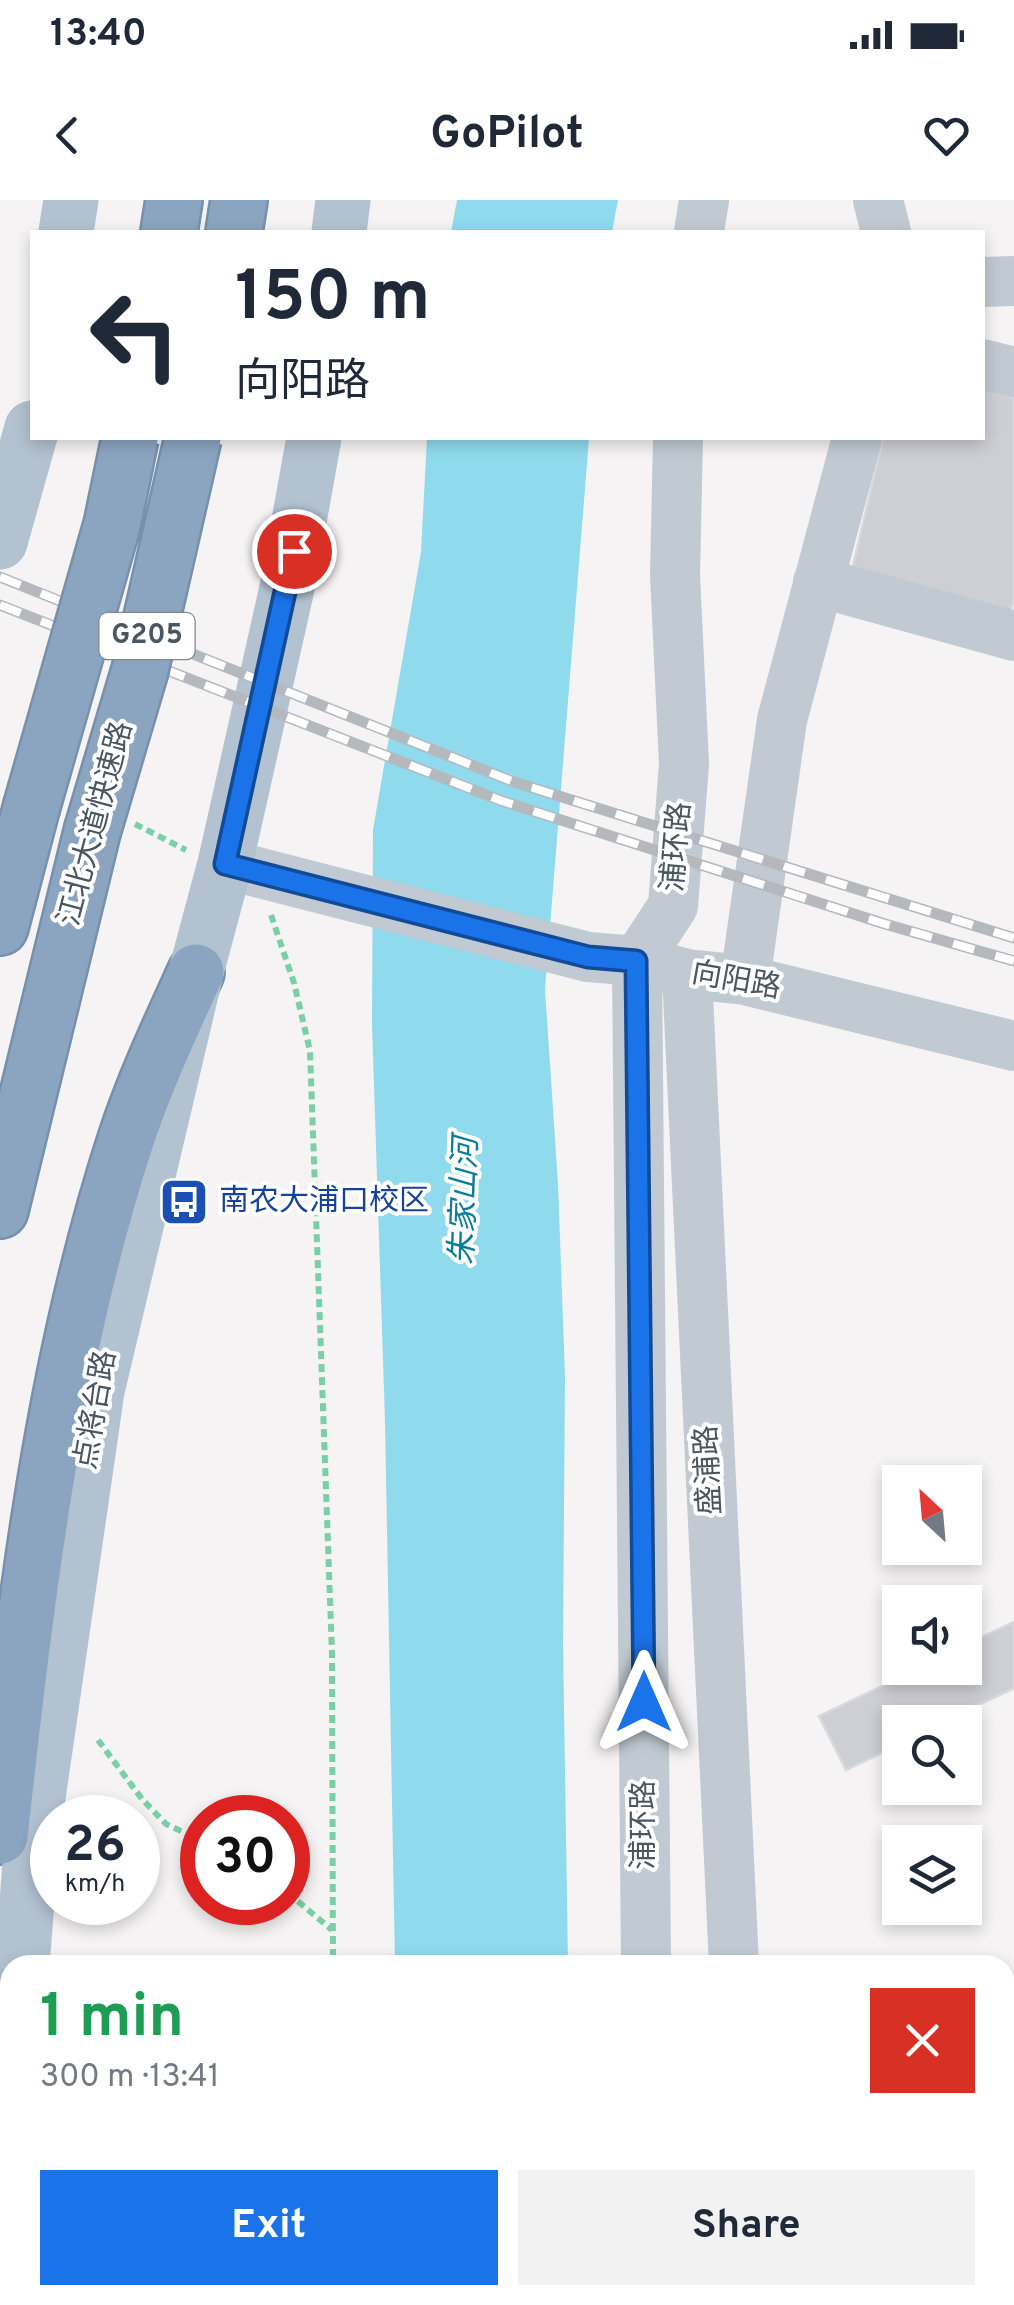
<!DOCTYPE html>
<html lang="en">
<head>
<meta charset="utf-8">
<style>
  :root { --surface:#fff; --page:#f2f2f3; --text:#1f2937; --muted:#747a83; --accent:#1a73e8 }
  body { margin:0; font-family:Overpass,"Noto Sans SC",sans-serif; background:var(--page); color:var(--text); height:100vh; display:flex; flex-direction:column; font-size:38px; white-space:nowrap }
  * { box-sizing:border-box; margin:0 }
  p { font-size:32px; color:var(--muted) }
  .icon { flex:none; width:55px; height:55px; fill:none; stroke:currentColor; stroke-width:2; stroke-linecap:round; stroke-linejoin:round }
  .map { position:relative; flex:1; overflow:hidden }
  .sheet { position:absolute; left:0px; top:1755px; width:1015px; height:350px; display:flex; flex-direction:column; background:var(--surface); border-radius:30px 30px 0 0; box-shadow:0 5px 15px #0003 }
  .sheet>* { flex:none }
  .hud { position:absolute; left:30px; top:30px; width:955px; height:210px; border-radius:0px; box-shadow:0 5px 15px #0003; background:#fff; color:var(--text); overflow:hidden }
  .needle { width:65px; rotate:334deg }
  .controls { position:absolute; left:882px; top:1265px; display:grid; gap:20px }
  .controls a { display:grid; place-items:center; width:100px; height:100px; border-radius:0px; background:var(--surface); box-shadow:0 5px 15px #0003; font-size:50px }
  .speed { position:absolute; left:30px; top:1595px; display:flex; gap:20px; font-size:50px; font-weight:700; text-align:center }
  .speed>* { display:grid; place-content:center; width:130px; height:130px; border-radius:50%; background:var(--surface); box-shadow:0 5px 15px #0003; line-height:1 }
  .speed small { font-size:25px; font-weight:400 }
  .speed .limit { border:15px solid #d22; background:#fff; color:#111 }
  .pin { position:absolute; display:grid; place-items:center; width:85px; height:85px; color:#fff; margin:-42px; border:5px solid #fff; border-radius:50%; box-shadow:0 2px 10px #0007 }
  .me { position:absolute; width:110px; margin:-55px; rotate:0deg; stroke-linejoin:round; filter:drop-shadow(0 0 8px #0008) }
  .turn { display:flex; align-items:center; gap:35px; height:210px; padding:0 40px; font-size:45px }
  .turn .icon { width:130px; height:130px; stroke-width:2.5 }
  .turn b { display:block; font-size:70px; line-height:85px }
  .round { display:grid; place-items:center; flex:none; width:105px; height:105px; border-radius:0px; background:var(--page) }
  .headline { display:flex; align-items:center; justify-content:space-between; height:170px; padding:0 40px }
  h1 { font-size:60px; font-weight:700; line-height:75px; color:#1e9e55 }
  .action { display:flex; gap:20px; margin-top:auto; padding:20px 40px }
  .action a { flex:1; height:115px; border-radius:0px; background:var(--accent); color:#fff; font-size:40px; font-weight:700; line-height:115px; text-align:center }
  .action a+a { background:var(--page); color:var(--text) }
  .status { display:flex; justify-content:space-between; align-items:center; height:70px; padding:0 50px; background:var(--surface); direction:ltr }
  .status svg { height:28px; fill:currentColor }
  header { display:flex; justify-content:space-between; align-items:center; height:130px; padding:0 40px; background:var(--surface); font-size:45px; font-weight:700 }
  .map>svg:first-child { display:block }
  .water { fill:#90daee }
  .building { fill:#cdcfd5; stroke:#d7d9de; stroke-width:2.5 }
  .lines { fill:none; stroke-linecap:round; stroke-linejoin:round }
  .highway-casing { stroke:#7690ad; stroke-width:60 }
  .path { stroke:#7ad0a6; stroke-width:6; stroke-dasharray:8 5; stroke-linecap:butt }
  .minor { stroke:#c1cad2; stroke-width:50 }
  .major { stroke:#b3c2d1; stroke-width:55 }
  .highway { stroke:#8ba5c1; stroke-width:55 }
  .rail-casing { stroke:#b5b8bd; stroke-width:11 }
  .rail { stroke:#fff; stroke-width:8; stroke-dasharray:22; stroke-linecap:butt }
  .highway-bridge-casing { stroke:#7690ad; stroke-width:60; stroke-linecap:butt }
  .highway-bridge { stroke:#8ba5c1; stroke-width:55 }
  .route-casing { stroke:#114b97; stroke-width:25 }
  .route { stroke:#1a73e8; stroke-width:18 }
  .labels { text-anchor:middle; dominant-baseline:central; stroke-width:8; stroke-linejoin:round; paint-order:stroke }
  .shield { fill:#fff; stroke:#808990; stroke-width:2.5 }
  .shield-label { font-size:28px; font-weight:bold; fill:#4a5661 }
  .street-label { font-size:30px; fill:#4a5661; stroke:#fff }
  .transit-label { font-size:30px; fill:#164399; stroke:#fff; text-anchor:start }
  .water-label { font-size:32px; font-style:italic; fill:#0c7c9b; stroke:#fff }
</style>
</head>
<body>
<div class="status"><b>13:40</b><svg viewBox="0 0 49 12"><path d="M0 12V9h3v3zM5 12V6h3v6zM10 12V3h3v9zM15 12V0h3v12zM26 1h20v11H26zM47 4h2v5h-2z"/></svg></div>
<header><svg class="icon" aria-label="back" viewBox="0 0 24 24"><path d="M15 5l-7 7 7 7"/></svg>GoPilot<svg class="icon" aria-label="heart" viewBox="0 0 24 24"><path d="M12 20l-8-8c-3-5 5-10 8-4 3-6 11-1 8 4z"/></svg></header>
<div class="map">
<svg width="1014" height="2105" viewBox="0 0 1014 2105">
  <rect width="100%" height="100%" fill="#f5f3f3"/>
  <path class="water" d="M457,0H618L612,32H451Z
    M427,238H589L545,789L558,984L565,1176L563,1443L568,1765H395L385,1221L372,824L373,630L421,352Z
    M399,2095H563V2105H399Z"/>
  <path class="building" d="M982,188L1014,195V399L1011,411L851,374L883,238H982Z
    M1014,1422V1488L943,1522H900V1544L846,1570L819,1516L920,1468H965V1445Z
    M1005,1809L1014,1822V1845L1005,1852Z"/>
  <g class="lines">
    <g class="highway-casing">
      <path id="highway" d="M169,32L174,0
        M234,32L239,0
        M0,727L31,609
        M0,1010L92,632
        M0,1636C26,1403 53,1164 126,940C145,882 171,827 196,772"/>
    </g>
    <path class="path" d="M135,624L186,650
      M271,715L294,783L310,851L332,1454L333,1765
      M98,1540L142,1599L166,1624L202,1641
      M288,1693L332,1730
      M334,2095V2105"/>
    <path class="minor" d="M878,0L886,32
      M699,32L704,0
      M982,82L1014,81
      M982,164L1014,172
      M818,382L1014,436
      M225,664L588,757L637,761L687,774L745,780L1014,846
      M687,774L734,1765
      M745,780L782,520L857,238
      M646,1765L637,761L673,706L684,564L675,375L678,238
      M753,2095L754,2105
      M646,2105V2095"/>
    <path class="major" d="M66,32L71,0
      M339,32L343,0
      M0,342L32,228
      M22,1765L32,1639L97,1191L196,772L225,664L287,388L314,238
      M0,2028L10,1907"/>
    <use href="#highway" class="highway"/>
    <g class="rail-casing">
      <path id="rail" d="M0,377L514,582L1014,738
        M0,405L502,601L885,724L1014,761"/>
    </g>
    <use href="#rail" class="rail"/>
    <g class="highway-bridge-casing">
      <path id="highway-bridge" d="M31,609L112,325L130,238
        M92,632L140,470L193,238"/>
    </g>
    <use href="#highway-bridge" class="highway-bridge"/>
  </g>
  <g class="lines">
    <g class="route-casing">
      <path id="route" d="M294,351L225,664L588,757L636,761L644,1502"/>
    </g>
    <use href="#route" class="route"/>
  </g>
  <defs>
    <g id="bus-square" transform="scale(2.5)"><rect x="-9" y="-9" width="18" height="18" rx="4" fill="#1a4fb4" stroke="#fff"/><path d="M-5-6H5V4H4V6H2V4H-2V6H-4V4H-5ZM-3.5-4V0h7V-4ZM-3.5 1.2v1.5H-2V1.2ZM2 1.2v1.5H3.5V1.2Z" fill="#fff"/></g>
  </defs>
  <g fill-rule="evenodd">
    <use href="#bus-square" x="184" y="1002"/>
  </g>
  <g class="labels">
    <rect class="shield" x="99.5" y="413" width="95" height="46" rx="8"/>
    <g class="shield-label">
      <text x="147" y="436">G205</text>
    </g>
    <g class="street-label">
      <text transform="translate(97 624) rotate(-75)">江北大道快速路</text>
      <text transform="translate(678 647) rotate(-85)">浦环路</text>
      <text transform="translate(736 782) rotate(10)">向阳路</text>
      <text transform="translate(97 1210) rotate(-80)">点将台路</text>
      <text transform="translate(710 1270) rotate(-93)">盛浦路</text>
      <text transform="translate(645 1625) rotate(-90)">浦环路</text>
    </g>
    <g class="transit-label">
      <text x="219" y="1002">南农大浦口校区</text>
    </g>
    <g class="water-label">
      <text transform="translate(466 1001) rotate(-88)">朱家山河</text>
    </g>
  </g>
</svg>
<div class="controls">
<a><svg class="needle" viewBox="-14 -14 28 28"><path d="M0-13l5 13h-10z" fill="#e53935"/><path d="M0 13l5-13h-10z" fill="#747a83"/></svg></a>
<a><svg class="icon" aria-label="sound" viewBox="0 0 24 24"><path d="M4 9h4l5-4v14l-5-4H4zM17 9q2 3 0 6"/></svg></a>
<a><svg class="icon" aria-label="search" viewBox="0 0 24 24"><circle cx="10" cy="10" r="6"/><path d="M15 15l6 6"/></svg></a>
<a><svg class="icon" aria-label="layers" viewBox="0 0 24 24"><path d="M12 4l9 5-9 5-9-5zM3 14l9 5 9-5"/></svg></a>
</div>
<div class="speed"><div>26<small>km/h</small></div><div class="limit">30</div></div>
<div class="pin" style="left:294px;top:351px;background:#d93025"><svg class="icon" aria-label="arrive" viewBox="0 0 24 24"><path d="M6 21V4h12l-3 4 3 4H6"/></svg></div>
<svg class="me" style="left:644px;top:1502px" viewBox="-20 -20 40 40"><path d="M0-17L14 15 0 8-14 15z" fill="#1a73e8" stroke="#fff" stroke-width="4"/></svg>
<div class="hud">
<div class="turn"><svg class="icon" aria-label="left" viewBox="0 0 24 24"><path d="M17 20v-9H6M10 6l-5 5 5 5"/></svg><div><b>150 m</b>向阳路</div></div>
</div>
<section class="sheet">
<div class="headline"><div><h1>1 min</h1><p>300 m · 13:41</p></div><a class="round" style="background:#d93025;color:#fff"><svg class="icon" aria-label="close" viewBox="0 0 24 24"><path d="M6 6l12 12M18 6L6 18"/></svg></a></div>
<div class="action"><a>Exit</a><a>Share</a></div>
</section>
</div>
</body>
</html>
